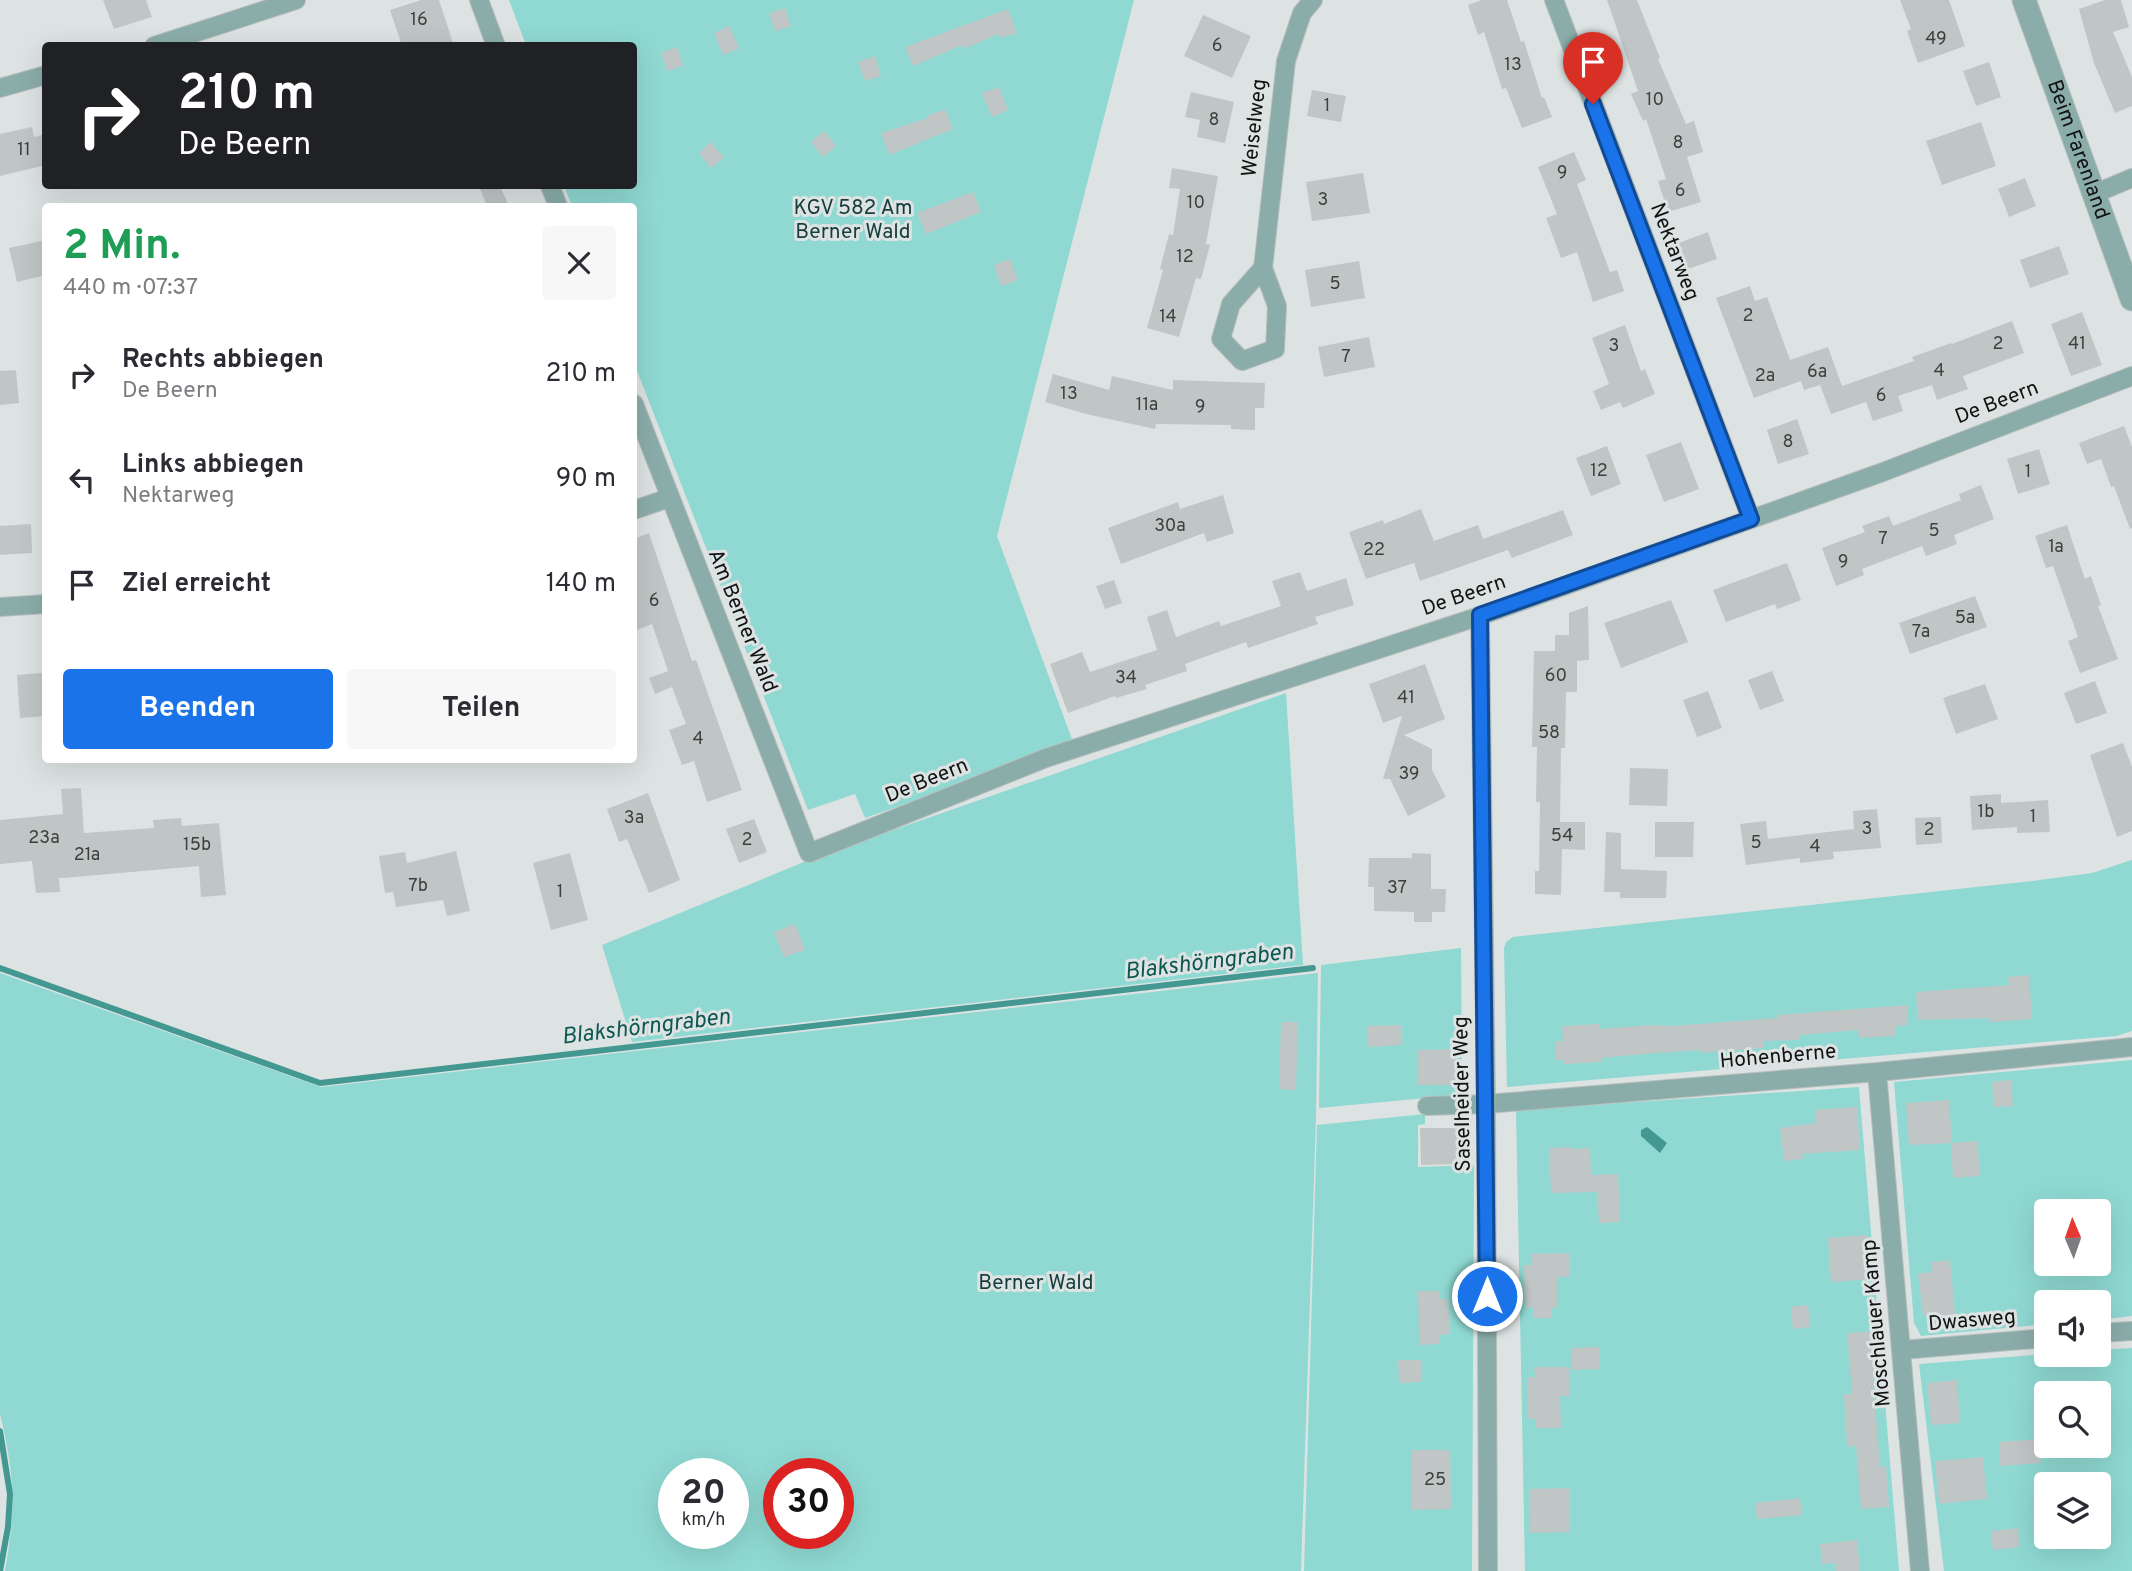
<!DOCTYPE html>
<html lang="de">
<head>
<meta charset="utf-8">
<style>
  :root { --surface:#fff; --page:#f7f7f7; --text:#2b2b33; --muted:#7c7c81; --accent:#1a73e8 }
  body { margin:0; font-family:Overpass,sans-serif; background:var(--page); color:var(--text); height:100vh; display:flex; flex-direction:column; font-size:26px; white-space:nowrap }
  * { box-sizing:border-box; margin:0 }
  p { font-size:23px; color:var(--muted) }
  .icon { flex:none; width:38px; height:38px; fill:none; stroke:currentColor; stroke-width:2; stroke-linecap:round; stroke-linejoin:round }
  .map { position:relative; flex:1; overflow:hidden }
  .side { position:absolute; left:42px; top:203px; width:595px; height:560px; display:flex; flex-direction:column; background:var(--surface); border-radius:7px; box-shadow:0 7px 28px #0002 }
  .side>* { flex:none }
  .guide { position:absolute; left:42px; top:42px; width:595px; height:147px; border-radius:7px; box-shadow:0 7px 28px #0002; background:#202124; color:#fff; overflow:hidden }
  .needle { width:46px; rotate:358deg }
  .controls { position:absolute; left:2034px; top:1199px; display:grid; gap:14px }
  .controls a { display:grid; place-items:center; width:77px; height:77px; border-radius:7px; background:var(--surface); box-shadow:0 7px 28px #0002; font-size:35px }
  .speed { position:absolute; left:658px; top:1458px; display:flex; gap:14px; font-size:35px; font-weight:700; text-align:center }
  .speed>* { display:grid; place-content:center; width:91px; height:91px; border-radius:50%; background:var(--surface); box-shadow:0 7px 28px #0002; line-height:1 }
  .speed small { font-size:18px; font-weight:400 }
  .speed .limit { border:10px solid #d22; background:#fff; color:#111 }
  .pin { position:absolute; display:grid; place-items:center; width:60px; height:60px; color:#fff; margin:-72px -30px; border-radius:50% 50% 50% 0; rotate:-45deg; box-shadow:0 0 7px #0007 }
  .pin .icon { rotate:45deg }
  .me { position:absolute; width:77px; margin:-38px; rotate:0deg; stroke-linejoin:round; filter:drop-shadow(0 0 5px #0008) }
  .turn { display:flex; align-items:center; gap:24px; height:147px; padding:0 21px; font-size:32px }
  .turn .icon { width:91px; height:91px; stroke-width:2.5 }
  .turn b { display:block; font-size:49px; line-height:60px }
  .round { display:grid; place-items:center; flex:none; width:74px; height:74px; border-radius:7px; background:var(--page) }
  .head { display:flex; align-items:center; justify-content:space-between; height:119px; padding:0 21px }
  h1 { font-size:42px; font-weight:700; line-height:52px; color:#1e9e55 }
  .cta { display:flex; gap:14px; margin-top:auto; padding:14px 21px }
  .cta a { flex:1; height:80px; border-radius:7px; background:var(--accent); color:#fff; font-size:28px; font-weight:700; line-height:80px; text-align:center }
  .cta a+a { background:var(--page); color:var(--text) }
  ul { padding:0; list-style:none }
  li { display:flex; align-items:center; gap:21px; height:105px; padding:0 21px }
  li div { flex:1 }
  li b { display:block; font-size:26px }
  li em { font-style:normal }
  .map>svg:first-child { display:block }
  .green { fill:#8fd9d2; fill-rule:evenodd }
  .water { fill:#439891 }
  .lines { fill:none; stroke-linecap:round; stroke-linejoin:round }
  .stream { stroke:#439891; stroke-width:6 }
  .building { fill:#c0c6c6 }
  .minor-casing { stroke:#b8bebd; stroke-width:20 }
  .tertiary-casing { stroke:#b8bebd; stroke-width:25 }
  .minor { stroke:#8bada9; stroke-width:18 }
  .tertiary { stroke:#8bada9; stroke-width:23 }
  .route-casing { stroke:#114b97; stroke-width:18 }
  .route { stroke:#1a73e8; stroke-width:12 }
  .labels { text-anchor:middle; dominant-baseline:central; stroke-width:6; stroke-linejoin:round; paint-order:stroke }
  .number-label { font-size:18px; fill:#3d403f }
  .street-label { font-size:21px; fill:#111312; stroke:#dde3e3 }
  .park-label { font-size:21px; fill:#153d3a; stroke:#dde3e3 }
  .water-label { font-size:23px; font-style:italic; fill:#0d5751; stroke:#dde3e3 }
</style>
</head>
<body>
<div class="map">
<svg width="2132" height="1571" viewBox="0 0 2132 1571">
  <rect width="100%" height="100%" fill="#dde3e3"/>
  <path class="green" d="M509,0H1134L997,536L1073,742L1053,752L865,818L855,794L808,810L634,363V206H572L564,186H634V46L526,45Z
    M1286,693L1303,965L632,1042L602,945L816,857Z
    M2132,860V1031L2117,1036L1507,1087L1504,948L1506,942L1513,937L2032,881L2092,873Z
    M1461,948L1462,1092L1459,1095L1319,1108L1321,965Z
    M0,973L321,1087L1318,973L1316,1117L1301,1571H5C16,1509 15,1475 0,1414ZM674,1474H733V1533H674ZM779,1474H838V1533H779Z
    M2132,1060V1316L2098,1320V1302H2046V1324L1921,1336L1914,1323L1894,1082ZM2046,1211H2098V1264H2046Z
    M1859,1087L1899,1571H1525L1516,1110Z
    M1425,1114V1124L1418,1125V1167L1474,1165L1472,1571H1304L1317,1125Z
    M2132,1348V1571H1944L1919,1364L2046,1354H2098V1350ZM2046,1393H2098V1446H2046ZM2046,1484H2098V1536H2046Z"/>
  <path class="water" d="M1647,1127L1667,1143L1660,1153L1641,1136V1130Z"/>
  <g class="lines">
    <path class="stream" d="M0,968L320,1083L1313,968
      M0,1431L10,1494L8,1527L0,1571"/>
  </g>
  <path class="building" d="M103,0H146L152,17L114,29Z
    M421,0H439L454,46H402L390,10Z
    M1482,0H1507L1521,42L1524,41L1542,98L1544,97L1552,117L1522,128L1506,88L1502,89L1484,32L1478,35L1468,5Z
    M1607,0H1637L1660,58L1658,59L1686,124L1694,121L1703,152L1687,157L1701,202L1668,212L1658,181L1666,179L1646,119L1643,121L1631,94L1638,91Z
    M1900,0H1949L1965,46L1918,63L1907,31L1911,29Z
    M2105,0H2121L2129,27L2113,32L2132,77V106L2115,113L2094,63L2079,9Z
    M785,8L791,26L775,31L769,13Z
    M1008,9L1017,33L1000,38L999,34L963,49L962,45L913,66L905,47Z
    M1203,15L1251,36L1232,78L1184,56Z
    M729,26L739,48L723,55L714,33Z
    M677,47L683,66L667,71L661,53Z
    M875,56L881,76L865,81L858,62Z
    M1989,62L2001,97L1976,106L1963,71Z
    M999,87L1008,110L992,117L982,93Z
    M1312,90L1346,96L1341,122L1307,116Z
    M1191,92L1234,102L1225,143L1197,137L1200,120L1185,117Z
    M945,109L953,129L889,155L881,133L928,118L927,116Z
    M1981,122L1996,166L1942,185L1926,141Z
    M32,127L34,137L46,134V165L0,176V134Z
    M824,131L836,146L823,157L811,142Z
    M711,142L724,158L711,168L699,153Z
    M1574,152L1586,180L1577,184L1610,272L1617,270L1624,291L1593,302L1577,252L1561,258L1546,218L1557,214L1538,167Z
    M1172,168L1218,176L1206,244L1210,245L1201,279L1196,278L1179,337L1147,328L1163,270L1160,269L1169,234L1173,235L1180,189L1169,188Z
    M1363,173L1370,213L1312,221L1306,182Z
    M2025,178L2036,206L2009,217L1998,189Z
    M479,186H500L509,206H487Z
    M973,192L981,212L926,234L917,213Z
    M1708,232L1717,259L1688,269L1679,243Z
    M46,240V275L17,282L9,248Z
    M2059,246L2069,274L2030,288L2020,260Z
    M1010,259L1018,280L1001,286L994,265Z
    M1359,261L1365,298L1311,307L1305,270Z
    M1750,286L1755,301L1767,297L1790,360L1828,347L1842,386L1914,361L1912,357L1951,343L1952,344L2012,321L2024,353L1963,376L1968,389L1937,400L1932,385L1898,396L1903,411L1873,421L1866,402L1831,414L1820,385L1804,390L1801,381L1754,398L1716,298Z
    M2082,312L2102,365L2071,376L2051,324Z
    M1625,325L1641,371L1645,369L1655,394L1623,408L1620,402L1601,410L1593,391L1609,384L1592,338Z
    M1369,337L1375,367L1324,377L1318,347Z
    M16,370L19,403L0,405V371Z
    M1053,374L1109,390L1112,376L1173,390V380L1265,383L1264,408H1255V430L1231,429V425L1156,424L1155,429L1086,414L1045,402Z
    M1797,419L1809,454L1778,464L1767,430Z
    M2124,426L2132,447V528L2130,529L2114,486L2111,487L2101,459L2087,464L2079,443Z
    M1681,442L1699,489L1664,502L1646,455Z
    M1607,446L1621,484L1591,496L1576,458Z
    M2039,449L2050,484L2018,494L2007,459Z
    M1981,485L1994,519L1954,535L1957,544L1926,556L1922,546L1862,569L1864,575L1836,586L1822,548L1865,532L1862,526L1889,516L1893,526L1961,500L1959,494Z
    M1223,495L1234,533L1207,542L1204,533L1121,564L1108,528L1178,502L1180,509Z
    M1421,509L1434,541L1478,525L1483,539L1563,510L1573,535L1512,558L1508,550L1420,581L1414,563L1366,579L1349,532L1383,520L1384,524Z
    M31,524L32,553L0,555V526Z
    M2067,525L2085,579L2091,576L2101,605L2098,606L2118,659L2080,673L2068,641L2078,637L2053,566L2046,568L2035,536Z
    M649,533L692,661L696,660L742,790L707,802L694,761L682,765L669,730L686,724L672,687L655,694L649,678L668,671L652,624L634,631V539Z
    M1787,563L1801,600L1777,609L1775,604L1726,622L1713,590Z
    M1300,572L1307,591L1346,578L1354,605L1315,617L1318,624L1248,648L1246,642L1185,664L1187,671L1145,685L1147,689L1116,698L1115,696L1068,713L1050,664L1082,652L1090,672L1157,650L1147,617L1167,610L1176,637L1219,621L1221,626L1281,606L1272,581Z
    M1114,580L1122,603L1105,609L1096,586Z
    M1975,596L1987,627L1910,654L1899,623Z
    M1671,600L1688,642L1621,668L1604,623Z
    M1588,606L1589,660L1577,661V692H1566L1565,748H1561L1560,822H1585V850L1562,849L1561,895L1535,894V871H1539L1540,802H1536L1537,747H1532L1534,651H1555V635H1569V613Z
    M1425,664L1445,719L1404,735L1432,749V770L1446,797L1408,816L1390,779H1383L1402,716L1383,723L1369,684Z
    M1772,671L1784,701L1760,710L1748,680Z
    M42,673L46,716L20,718L17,675Z
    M2095,681L2107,713L2076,724L2064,693Z
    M1985,684L1998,719L1956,734L1943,698Z
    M1708,691L1722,728L1697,737L1683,700Z
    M2123,743L2132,767V831L2117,837L2090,755Z
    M1630,768L1668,769L1667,806L1629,805Z
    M81,788L84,833L154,828L153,820L181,818L182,826L219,823L226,895L201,897L199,866L64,878H59L60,892L36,893L32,861L0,864V820L63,814L61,789Z
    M648,793L680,880L649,893L627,839L619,842L607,809Z
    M2001,794V803L2048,800L2050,832L2017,833V827L1972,830L1970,796Z
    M1877,809L1881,848L1833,852L1834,859L1800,863V858L1746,865L1740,824L1766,821L1768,839L1854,829L1853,811Z
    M1941,817L1942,843L1916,845L1915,818Z
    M754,819L767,852L739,863L726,829Z
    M1655,822H1694L1693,857H1655Z
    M1606,832L1621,833V869L1667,871L1666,898H1620V892H1604Z
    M456,851L470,911L447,916L443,900L396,907L393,892L385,893L379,856L405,852L407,863Z
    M570,853L588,920L551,930L533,863Z
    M1412,853L1431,854V889H1446L1445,912H1432V922H1414V912L1374,911V887H1368L1369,858H1412Z
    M795,924L805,950L784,957L774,932Z
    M2029,975L2032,1019L1990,1022L1989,1018L1918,1020L1916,992L2009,985L2008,977Z
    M1907,1005L1908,1025L1895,1026V1036L1859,1038L1858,1030L1799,1035V1040L1763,1041L1764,1048L1701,1053L1700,1050L1655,1053L1601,1058V1062L1564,1064L1563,1060H1556L1555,1041H1563L1562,1026L1599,1024V1029L1653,1025L1671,1026L1777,1018V1015Z
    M1281,1022H1298L1296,1090L1279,1089Z
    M1402,1025V1045L1367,1047V1026Z
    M1455,1049L1456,1085H1418V1050Z
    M2011,1080L2013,1106L1994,1107L1992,1082Z
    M1949,1100L1952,1143L1977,1141L1980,1176L1953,1178L1951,1143L1909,1145L1906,1103Z
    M1857,1107L1860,1150L1802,1154L1803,1159L1784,1161L1780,1128L1816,1123L1815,1110Z
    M1420,1128H1457L1458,1164L1421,1165Z
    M1571,1147V1149L1590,1148L1591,1175L1618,1174L1620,1222L1599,1223L1597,1192L1551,1193L1549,1148Z
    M1868,1235L1872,1279L1831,1282L1828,1238Z
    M1570,1253V1277H1557V1307L1552,1308V1318H1534V1308H1525L1524,1265H1531V1254Z
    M1950,1260L1956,1325L1936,1327L1935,1314L1923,1315L1918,1274L1932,1272L1931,1262Z
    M1418,1291H1440V1299H1448L1450,1334L1439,1335L1440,1344L1419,1345Z
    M1808,1305L1810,1327L1793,1329L1791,1307Z
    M1877,1331L1881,1378L1873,1379L1880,1467L1886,1466L1889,1507L1861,1509L1856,1446L1847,1447L1844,1394H1852L1847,1333Z
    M1599,1347L1600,1369L1572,1370V1348Z
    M1398,1360H1422V1382L1399,1383Z
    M1534,1367H1569L1570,1396H1560L1561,1428H1536V1419H1528L1527,1377H1535Z
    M1957,1380L1960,1423L1931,1425L1927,1383Z
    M2039,1439L2041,1463L2000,1466L1999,1442Z
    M1411,1450H1450L1451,1509L1412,1510Z
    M1983,1457L1987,1499L1939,1504L1935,1461Z
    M1570,1488V1532L1530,1533L1529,1489Z
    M1800,1498L1802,1515L1757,1519L1755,1503Z
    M2018,1528L2019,1547L1993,1550L1991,1531Z
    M1857,1540L1860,1571H1836L1835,1563L1822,1564L1820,1544Z"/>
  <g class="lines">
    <g class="minor-casing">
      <path id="minor" d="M479,0L496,46
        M1554,0L1751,519
        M154,46L296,0
        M0,88L46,75
        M550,186L558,206
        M2094,194L2132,178
        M1263,268L1231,304L1221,339L1242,361L1275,349L1277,306L1263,268L1286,61L1302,13L1313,0
        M634,404L809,853L1046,758L1480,616L1883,472L2132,376
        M634,510L669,498
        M0,607L46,604
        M1480,616L1486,1104L1488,1571
        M1877,1072L1920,1571
        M1427,1106L1486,1104L1877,1072L2132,1047
        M2098,1333L2132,1331
        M1902,1350L2046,1338"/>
    </g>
    <g class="tertiary-casing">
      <g id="tertiary">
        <path id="s1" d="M2024,0L2132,299"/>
      </g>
    </g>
    <use href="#minor" class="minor"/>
    <use href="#tertiary" class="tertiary"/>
  </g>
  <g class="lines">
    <g class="route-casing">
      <path id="route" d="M1487,1296L1480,615L1751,519L1593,104"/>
    </g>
    <use href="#route" class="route"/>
  </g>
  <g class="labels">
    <g class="number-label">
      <text x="419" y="20">16</text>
      <text x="1936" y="39">49</text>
      <text x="1217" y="46">6</text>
      <text x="1513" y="65">13</text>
      <text x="1655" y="100">10</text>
      <text x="1327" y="106">1</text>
      <text x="1214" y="120">8</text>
      <text x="1678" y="143">8</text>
      <text x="24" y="150">11</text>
      <text x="1562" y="173">9</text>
      <text x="1680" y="191">6</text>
      <text x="1323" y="200">3</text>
      <text x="1196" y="203">10</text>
      <text x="1185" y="257">12</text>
      <text x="1335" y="284">5</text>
      <text x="1748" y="316">2</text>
      <text x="1168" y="317">14</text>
      <text x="1998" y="344">2</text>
      <text x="2077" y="344">41</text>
      <text x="1614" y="346">3</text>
      <text x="1346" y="357">7</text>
      <text x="1939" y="371">4</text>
      <text x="1817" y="372">6a</text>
      <text x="1765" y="376">2a</text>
      <text x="1069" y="394">13</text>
      <text x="1881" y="396">6</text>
      <text x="1147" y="405">11a</text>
      <text x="1200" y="407">9</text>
      <text x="1788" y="442">8</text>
      <text x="1599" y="471">12</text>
      <text x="2028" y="472">1</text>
      <text x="1170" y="526">30a</text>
      <text x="1934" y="531">5</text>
      <text x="1883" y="539">7</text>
      <text x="2056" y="547">1a</text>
      <text x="1374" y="550">22</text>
      <text x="1843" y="562">9</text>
      <text x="654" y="601">6</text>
      <text x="1965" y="618">5a</text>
      <text x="1921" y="632">7a</text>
      <text x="1556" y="676">60</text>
      <text x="1126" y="678">34</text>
      <text x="1406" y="698">41</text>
      <text x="1549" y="733">58</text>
      <text x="698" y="739">4</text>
      <text x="1409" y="774">39</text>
      <text x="1986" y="812">1b</text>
      <text x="2033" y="817">1</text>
      <text x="634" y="818">3a</text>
      <text x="1867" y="829">3</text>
      <text x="1929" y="830">2</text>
      <text x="1562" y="836">54</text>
      <text x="44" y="838">23a</text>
      <text x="747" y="840">2</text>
      <text x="1756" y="843">5</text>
      <text x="197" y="845">15b</text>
      <text x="1815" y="847">4</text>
      <text x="87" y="855">21a</text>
      <text x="418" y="886">7b</text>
      <text x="1397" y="888">37</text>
      <text x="560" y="892">1</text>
      <text x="1435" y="1480">25</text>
    </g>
    <g class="street-label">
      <text transform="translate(1255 128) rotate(-84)">Weiselweg</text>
      <text stroke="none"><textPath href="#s1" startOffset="159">Beim Farenland</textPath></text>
      <text transform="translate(1674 252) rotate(69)">Nektarweg</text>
      <text transform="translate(1997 403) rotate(-21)">De Beern</text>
      <text transform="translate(1464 596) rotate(-19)">De Beern</text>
      <text transform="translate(742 621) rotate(68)">Am Berner Wald</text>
      <text transform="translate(927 781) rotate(-22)">De Beern</text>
      <text transform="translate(1778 1057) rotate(-5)">Hohenberne</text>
      <text transform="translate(1463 1094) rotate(-91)">Saselheider Weg</text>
      <text transform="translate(1972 1321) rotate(-5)">Dwasweg</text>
      <text transform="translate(1877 1323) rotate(-95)">Moschlauer Kamp</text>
    </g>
    <g class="park-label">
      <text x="853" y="208">KGV 582 Am<tspan x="853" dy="24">Berner Wald</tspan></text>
      <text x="1036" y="1283">Berner Wald</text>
    </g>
    <g class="water-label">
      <text transform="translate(1209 963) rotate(-7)">Blakshörngraben</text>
      <text transform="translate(646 1028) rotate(-7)">Blakshörngraben</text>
    </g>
  </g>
</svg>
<div class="controls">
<a><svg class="needle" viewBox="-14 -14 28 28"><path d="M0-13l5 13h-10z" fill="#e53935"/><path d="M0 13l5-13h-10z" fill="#7c7c81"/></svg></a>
<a><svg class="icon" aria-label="sound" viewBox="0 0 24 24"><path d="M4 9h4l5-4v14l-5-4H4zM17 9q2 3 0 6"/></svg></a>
<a><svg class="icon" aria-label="search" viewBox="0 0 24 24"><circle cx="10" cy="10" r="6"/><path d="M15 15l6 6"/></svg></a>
<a><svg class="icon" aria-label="layers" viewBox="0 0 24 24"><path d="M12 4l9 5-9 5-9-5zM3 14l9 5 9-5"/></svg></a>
</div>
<div class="speed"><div>20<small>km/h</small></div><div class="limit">30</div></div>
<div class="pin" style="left:1593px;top:104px;background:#d93025"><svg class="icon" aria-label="arrive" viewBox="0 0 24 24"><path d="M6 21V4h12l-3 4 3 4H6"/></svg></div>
<svg class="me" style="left:1487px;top:1296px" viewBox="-20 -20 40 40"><circle r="17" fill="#1a73e8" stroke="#fff" stroke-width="3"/><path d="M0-11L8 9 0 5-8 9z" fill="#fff"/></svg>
<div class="guide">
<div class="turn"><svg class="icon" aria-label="right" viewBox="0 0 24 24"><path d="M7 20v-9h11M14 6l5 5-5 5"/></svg><div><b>210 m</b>De Beern</div></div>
</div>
<section class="side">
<div class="head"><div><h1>2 Min.</h1><p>440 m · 07:37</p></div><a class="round"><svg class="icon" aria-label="close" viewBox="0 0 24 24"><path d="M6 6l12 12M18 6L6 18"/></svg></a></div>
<ul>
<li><svg class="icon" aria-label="right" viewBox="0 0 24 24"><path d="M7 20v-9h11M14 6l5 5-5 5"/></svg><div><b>Rechts abbiegen</b><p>De Beern</p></div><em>210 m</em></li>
<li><svg class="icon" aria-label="left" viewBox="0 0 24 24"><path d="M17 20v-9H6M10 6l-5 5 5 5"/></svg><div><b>Links abbiegen</b><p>Nektarweg</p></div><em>90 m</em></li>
<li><svg class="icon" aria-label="arrive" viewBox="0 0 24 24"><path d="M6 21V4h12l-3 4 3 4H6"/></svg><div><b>Ziel erreicht</b></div><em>140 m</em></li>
</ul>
<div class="cta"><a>Beenden</a><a>Teilen</a></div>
</section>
</div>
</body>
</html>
